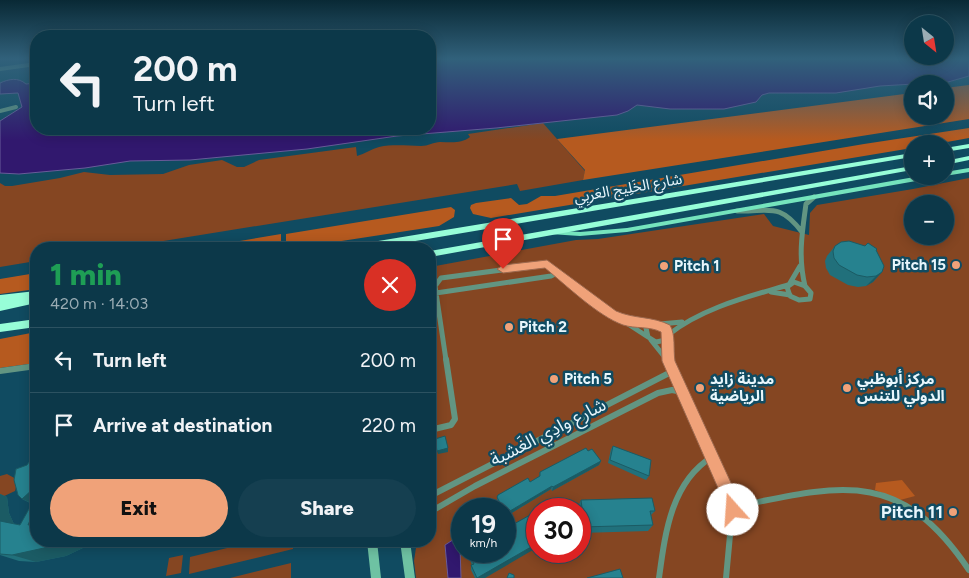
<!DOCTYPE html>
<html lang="en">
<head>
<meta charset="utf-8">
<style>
  :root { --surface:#0c3849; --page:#153f50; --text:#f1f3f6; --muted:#9aacb4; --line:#2c5261; --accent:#f0a279 }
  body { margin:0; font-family:Figtree,"Noto Sans Arabic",sans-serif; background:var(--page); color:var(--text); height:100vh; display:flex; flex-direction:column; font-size:19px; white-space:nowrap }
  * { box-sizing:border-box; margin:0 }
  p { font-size:16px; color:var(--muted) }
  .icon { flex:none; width:28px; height:28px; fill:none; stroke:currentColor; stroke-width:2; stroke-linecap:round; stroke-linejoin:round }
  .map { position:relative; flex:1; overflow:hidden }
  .sheet { position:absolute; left:30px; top:242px; width:406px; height:305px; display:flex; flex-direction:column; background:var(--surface); border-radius:20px; box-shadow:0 2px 12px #0003,0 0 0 1px var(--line) }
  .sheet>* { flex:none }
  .guide { position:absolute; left:30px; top:30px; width:406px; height:105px; border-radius:20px; box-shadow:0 2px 12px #0003,0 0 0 1px var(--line); background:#0c3849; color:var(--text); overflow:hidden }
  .needle { width:32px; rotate:150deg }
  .fabs { position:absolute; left:904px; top:15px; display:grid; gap:10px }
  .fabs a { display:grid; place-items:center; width:50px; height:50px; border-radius:50%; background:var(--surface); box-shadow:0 2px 12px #0003,0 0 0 1px var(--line); font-size:25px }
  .speed { position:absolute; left:451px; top:498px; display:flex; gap:10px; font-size:25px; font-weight:700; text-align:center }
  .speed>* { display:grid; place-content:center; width:65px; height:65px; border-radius:50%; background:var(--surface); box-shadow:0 2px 12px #0003,0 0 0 1px var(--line); line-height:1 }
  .speed small { font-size:12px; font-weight:400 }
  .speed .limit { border:8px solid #d22; background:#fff; color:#111 }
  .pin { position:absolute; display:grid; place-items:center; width:42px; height:42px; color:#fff; margin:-51px -21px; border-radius:50% 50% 50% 0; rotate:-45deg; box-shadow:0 0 5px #0007 }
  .pin .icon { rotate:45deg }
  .me { position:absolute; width:55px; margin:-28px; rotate:341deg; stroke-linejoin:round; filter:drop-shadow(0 0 4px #0008) }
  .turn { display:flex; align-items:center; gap:18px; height:105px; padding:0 20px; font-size:22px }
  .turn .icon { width:65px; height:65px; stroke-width:2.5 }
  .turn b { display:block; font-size:35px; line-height:42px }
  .round { display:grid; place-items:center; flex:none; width:52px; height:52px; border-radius:26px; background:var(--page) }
  .overview { display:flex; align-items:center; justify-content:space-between; height:85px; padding:0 20px }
  h1 { font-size:30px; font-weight:800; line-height:38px; color:#1e9e55 }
  .cta { display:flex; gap:10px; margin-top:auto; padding:10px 20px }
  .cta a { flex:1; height:58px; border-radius:30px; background:var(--accent); color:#111; font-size:20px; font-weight:800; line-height:58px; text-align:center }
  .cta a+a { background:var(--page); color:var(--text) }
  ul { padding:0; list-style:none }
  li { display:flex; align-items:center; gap:15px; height:65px; padding:0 20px; border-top:1px solid var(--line) }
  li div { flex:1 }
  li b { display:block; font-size:19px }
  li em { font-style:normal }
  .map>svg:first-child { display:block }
  .green { fill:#854622; fill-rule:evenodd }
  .forest { fill:#b65a1f }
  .water { fill:#31186e; stroke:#685b99 }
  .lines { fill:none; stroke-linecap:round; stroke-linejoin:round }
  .street-far2 { stroke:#629582; stroke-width:4 }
  .street-far1 { stroke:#629582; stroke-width:5 }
  .street { stroke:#629582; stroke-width:6 }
  .secondary { fill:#6ec2a3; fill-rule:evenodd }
  .primary { fill:#75e4bd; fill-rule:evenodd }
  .highway { fill:#97fed8; fill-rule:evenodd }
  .wall { fill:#21707b }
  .shaded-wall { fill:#1b5b64 }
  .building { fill:#26828f; stroke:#1b5b64 }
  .route { fill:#f0a279; stroke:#9c694f }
  .poi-dot { fill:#f0a279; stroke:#104b61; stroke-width:2 }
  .labels { text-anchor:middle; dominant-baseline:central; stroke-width:5; stroke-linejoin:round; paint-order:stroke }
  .street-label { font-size:15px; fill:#e8f6fc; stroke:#104b61 }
  .poi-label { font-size:15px; font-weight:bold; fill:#e8f6fc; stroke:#104b61; text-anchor:start }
  .near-street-label { font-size:18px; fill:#e8f6fc; stroke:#104b61 }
  .near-poi-label { font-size:18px; font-weight:bold; fill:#e8f6fc; stroke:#104b61; text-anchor:end }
</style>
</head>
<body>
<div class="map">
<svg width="969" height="578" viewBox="0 0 969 578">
  <rect width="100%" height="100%" fill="#104b61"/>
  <path class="green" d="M543,123L585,171L583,180L520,191L517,184L114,249H36V261L0,267V183L5,186H12L60,178L84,172L110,175L163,174L189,165L222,160L237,167H244L259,160L356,147L357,156C365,154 371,149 379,147C394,144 407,146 421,146C428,146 434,142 440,142C451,142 461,144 470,137L468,134Z
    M969,178V578H416L414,561L417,541H430V267L576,240L598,239L764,214L773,226L809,235L810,213L817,205L913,189ZM912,204H945V236H912ZM462,509H505V551H462ZM538,509H580V551H538Z
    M7,474L18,480L15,491L0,498V476Z
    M256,541H293V549L189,574L190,557Z
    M183,555L181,573L166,576L169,558Z
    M291,563V578H230Z"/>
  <path class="forest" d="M969,85V119L583,180L585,170L557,139L912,93V116H945V88Z
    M969,128V138L936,144H912V148L491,218L473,214L470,208L471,205L476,203L511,198L519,205L527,204L541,196H555L864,144Z
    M451,207L455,210L454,217L439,226L309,246L304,243L286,246V234Z
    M281,234V247L270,249H193Z
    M36,273V289L0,294V279Z
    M36,332V363L0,368V339Z
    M902,480L915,496L900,500L875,490L876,483Z"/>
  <path class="water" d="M430,59H969V76L948,82L880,86L836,93H769L762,95L756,102L724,109H670L637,105L628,111L617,115L496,128L397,136L307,149L190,160L130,161L85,168L19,174L0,173V121L22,107L18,93L0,94V83C9,79 18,77 26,84L36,83V129H430Z
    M462,534V545L460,546L461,578H448L445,545Z"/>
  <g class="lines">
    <path class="street-far2" d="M0,69L36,64
      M0,111L16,107"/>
    <path class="street-far1" d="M737,211C770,212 779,202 802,232
      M794,282L805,286L811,293L810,299L799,300L790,296L787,287Z
      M790,283L800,266
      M805,286C798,257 802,233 806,204L814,197
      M771,292L790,295
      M436,293L551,276L559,272
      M627,321L651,324
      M654,324L666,329L668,337L666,340L656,342L648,337L646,328Z
      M660,324L682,322
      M668,335C702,308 747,297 788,285
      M667,339L669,360
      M651,340L667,360
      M446,360L435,286L441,278L547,264L602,307L648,337"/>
    <path class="street" d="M666,359L668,361
      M669,359L733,503L726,578
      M0,371L36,366
      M430,430L451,425L455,419L446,359
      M430,496L673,371
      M734,507C840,485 900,467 969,570
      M430,512L475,486L658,393L672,390L682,392
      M659,578C665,534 671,482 712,457"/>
    <path class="secondary" d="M367,541H377L381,578H371Z
      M400,541H410L415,578H405Z"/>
    <path class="primary" d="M969,168V172L945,176V172Z
      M920,176H936L933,178L627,232L580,236L550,234L547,232L550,230L580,232L627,228Z"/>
    <path class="highway" d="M969,144V148L945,152V148Z
      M912,153V157L368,249H344L348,246Z
      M969,156V160L945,165V161Z
      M912,166V170L430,257V251Z
      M36,291V303L0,311V303L16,300L0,303V295Z
      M36,319V327L0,332V324Z"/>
  </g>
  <path class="wall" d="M835,246L876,250L882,272L873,282L866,286L858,287L848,285L830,275L826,268L825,261L827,256Z
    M613,446L649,476L646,480L608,463L611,449Z
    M588,451L601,461L599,465L552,491L551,489L510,514L505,509H501L497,500V497L530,482L539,477L540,472Z
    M36,452V541H94L85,547L66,556L36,562L19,561L0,555V494L7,497L9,513L14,524L20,525L32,504L22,499L27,465Z
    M581,500L655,511L651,515L653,525L648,531L580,533V509H579L578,506Z
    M468,551H505L485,578H475L471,570V565H472L468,555Z"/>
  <path class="shaded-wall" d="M882,272L873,282L866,286L876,276Z
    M448,448V452L438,454L437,451Z
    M601,461L599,465L552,491L553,487Z
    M552,486L551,489L510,514V511Z
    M34,488L36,505L22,499Z
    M0,494L7,497L9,513L14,524L23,530L0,521Z
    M36,506V528L28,525Z
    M509,509V512L505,514V511Z
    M61,541H94L85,547L66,556L36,562L12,555Z
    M538,543V547L485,578H477Z"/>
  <path class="building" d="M849,241L865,246L868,243L877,249L876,250L884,266L882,272L876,276L867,277L857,275L839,265L834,258L833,251L835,246L841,242Z
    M445,436L448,448L437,451L435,439Z
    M613,446L651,460L649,476L610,460Z
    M586,448L588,451L592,449L601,461L553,487L552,486L510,511L509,509L505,511V509H503L497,497L498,495L528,478L530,482L540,476V472Z
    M36,452V506L28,525L36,523V541H61L44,548L12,555L0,554V521L20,525L34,500V488L22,499L18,495L14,480L16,469L27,465Z
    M652,498L655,511H650L653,525L581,527L580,515H583L581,500Z
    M530,515L538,529V543L477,578L471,565L474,564L468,551H505V529Z
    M620,569L623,578H587Z
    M509,573L514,575V578H507Z"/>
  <linearGradient id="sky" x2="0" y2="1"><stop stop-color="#092935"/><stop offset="0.42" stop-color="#31617b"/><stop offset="1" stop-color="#31617b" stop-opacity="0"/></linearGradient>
  <rect width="969" height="140" fill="url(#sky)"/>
  <path class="route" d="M547,260L616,311C634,319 652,316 670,325C676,336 673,348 675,361L738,498L741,510L739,515L733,518L728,515L725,504L662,361L661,332C649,326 636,329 623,325C598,316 567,286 545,268L503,273L497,269L503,265Z"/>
  <g class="poi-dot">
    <circle cx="956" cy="265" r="5"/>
    <circle cx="664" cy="266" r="5"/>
    <circle cx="509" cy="327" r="5"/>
    <circle cx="554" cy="379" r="5"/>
    <circle cx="700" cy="388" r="5"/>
    <circle cx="847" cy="388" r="5"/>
    <circle cx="953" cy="512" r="5"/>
  </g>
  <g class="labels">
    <g class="street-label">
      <text transform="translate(628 188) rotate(-10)">شارع الخَلِيج العَربِي</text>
    </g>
    <g class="poi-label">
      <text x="946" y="265" text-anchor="end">Pitch 15</text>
      <text x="674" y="266">Pitch 1</text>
      <text x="519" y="327">Pitch 2</text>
      <text x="564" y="379">Pitch 5</text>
      <text x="710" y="379">مدينة زايد<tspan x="710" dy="17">الرياضية</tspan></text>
      <text x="857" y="379">مركز أبوظبي<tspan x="857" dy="17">الدولي للتنس</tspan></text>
    </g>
    <g class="near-street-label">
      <text transform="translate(548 432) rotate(-27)">شارع وادِي الغَشبة</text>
    </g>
    <g class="near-poi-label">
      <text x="943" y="512">Pitch 11</text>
    </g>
  </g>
</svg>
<div class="fabs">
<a><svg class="needle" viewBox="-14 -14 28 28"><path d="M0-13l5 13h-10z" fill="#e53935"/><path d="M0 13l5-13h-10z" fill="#9aacb4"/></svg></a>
<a><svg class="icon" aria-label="sound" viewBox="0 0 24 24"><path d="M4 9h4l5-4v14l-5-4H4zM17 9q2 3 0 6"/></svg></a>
<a>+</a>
<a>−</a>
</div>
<div class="speed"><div>19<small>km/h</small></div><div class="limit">30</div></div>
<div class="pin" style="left:503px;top:269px;background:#d93025"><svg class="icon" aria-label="arrive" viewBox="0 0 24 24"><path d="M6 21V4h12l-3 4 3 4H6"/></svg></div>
<svg class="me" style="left:733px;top:510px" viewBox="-20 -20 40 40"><circle r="19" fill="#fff"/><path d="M0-13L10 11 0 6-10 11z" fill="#f0a279"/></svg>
<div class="guide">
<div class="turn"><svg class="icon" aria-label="left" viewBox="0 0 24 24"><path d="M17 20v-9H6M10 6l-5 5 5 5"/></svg><div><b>200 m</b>Turn left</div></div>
</div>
<section class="sheet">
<div class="overview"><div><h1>1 min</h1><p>420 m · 14:03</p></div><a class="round" style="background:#d93025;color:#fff"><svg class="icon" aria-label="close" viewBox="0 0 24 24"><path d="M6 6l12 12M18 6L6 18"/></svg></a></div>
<ul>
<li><svg class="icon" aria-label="left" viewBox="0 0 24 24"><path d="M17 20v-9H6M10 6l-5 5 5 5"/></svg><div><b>Turn left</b></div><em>200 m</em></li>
<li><svg class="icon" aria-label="arrive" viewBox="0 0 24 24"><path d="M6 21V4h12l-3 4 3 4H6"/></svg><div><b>Arrive at destination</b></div><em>220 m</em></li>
</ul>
<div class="cta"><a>Exit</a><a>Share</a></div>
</section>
</div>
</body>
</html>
